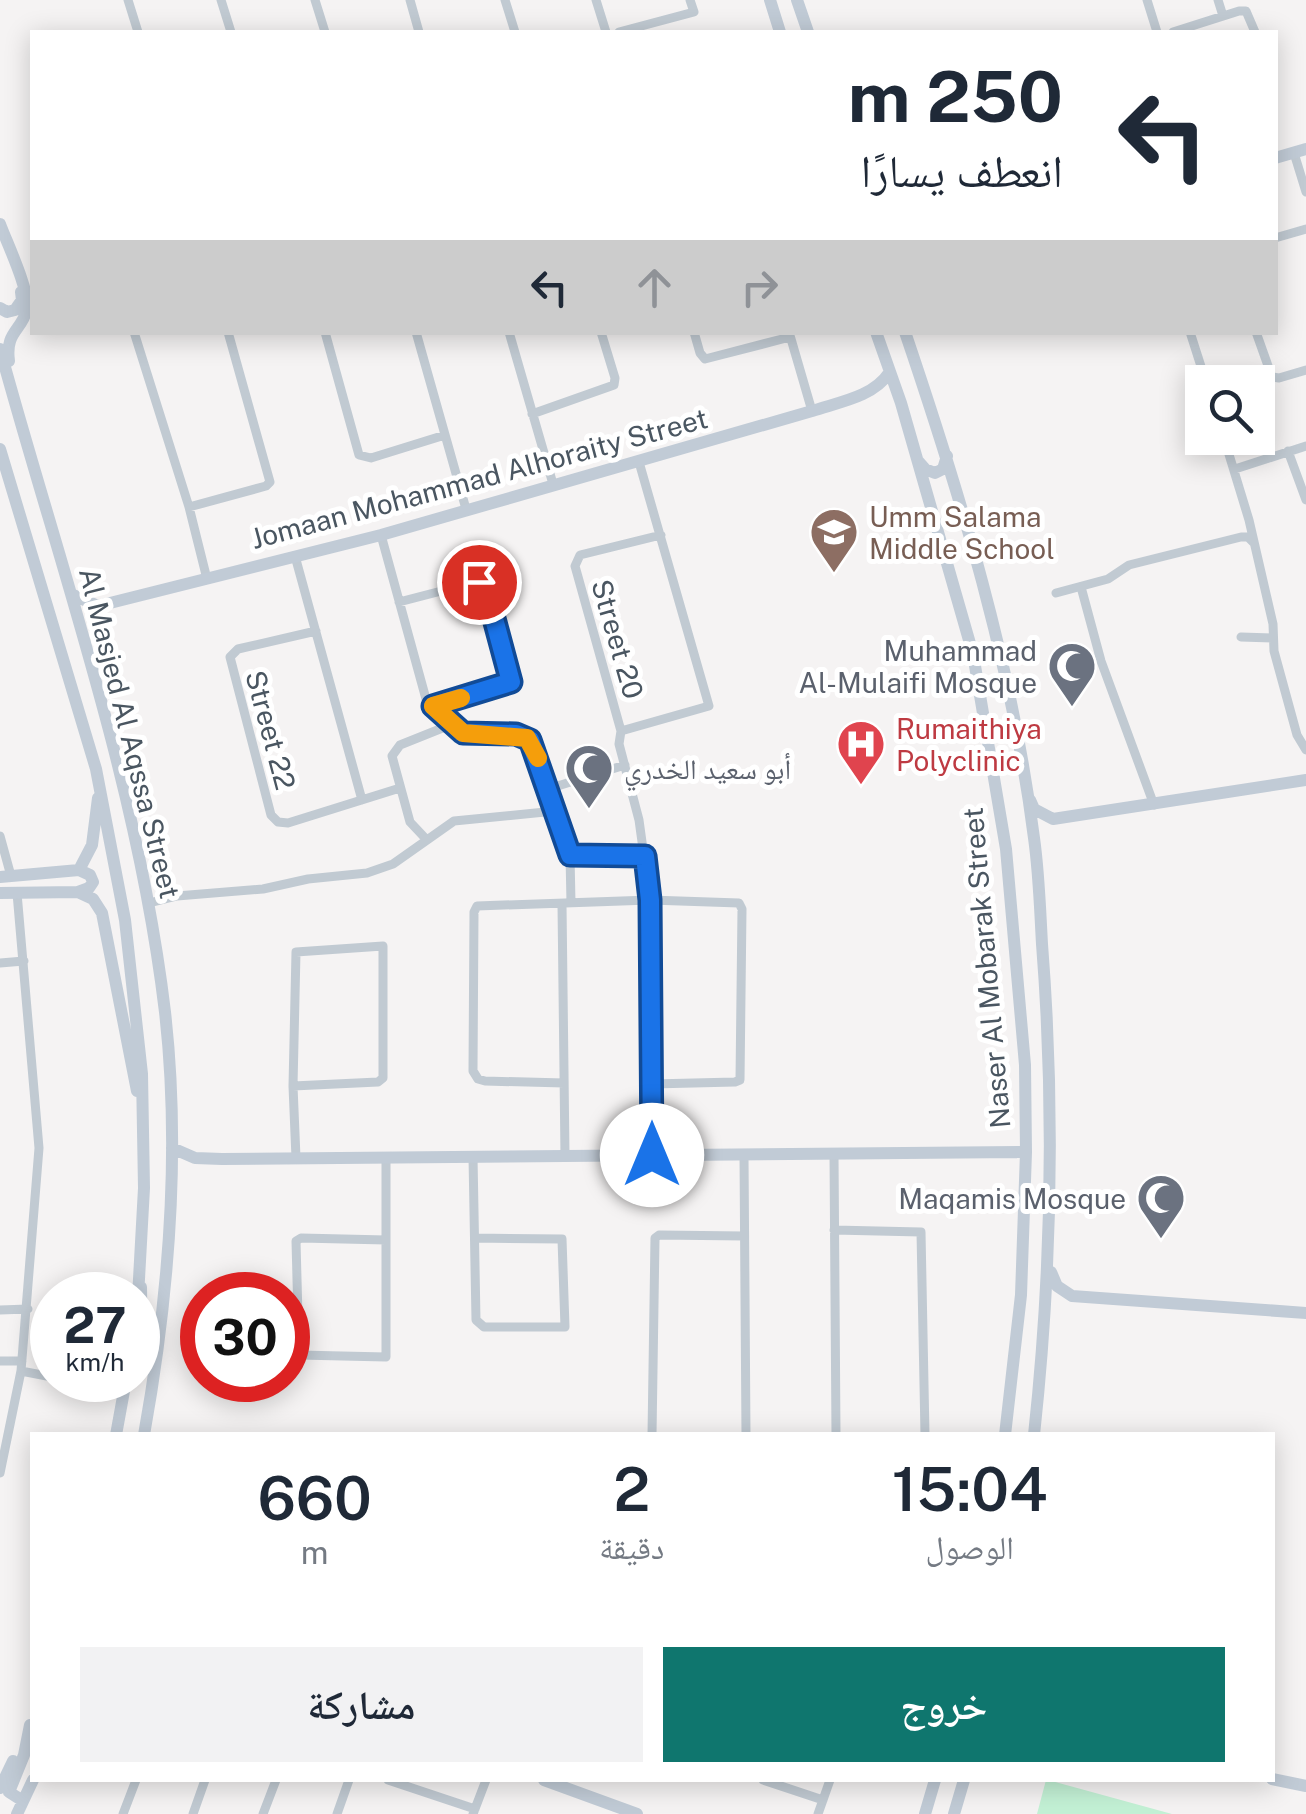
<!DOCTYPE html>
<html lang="ar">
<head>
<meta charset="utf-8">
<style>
  :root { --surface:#fff; --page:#f2f2f3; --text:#1f2937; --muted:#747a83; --accent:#0f766e }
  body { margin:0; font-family:"Public Sans","Noto Naskh Arabic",sans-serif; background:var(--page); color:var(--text); direction:rtl; height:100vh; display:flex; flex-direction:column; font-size:38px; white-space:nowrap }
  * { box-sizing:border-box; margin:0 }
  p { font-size:32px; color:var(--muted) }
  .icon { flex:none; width:55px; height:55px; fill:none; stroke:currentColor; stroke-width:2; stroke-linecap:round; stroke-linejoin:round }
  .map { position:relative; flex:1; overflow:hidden; direction:ltr }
  .sheet { position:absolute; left:30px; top:1432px; width:1245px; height:350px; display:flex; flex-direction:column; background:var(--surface); border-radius:0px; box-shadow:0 5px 25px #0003; direction:rtl }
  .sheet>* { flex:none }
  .banner { position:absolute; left:30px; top:30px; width:1248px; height:305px; border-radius:0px; box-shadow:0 5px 25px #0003; direction:rtl; background:#fff; color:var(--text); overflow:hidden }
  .buttons { position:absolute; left:1185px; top:365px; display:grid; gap:20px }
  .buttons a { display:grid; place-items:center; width:90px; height:90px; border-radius:0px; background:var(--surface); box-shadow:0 5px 25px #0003; font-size:50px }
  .speed { position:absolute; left:30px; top:1272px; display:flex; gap:20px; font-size:50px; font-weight:700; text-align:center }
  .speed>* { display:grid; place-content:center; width:130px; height:130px; border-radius:50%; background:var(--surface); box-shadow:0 5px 25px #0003; line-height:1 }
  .speed small { font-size:25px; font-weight:400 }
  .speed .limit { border:15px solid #d22; background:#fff; color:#111 }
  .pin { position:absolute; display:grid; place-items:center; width:85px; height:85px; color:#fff; margin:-42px; border:5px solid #fff; border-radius:50%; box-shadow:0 2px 10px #0007 }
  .me { position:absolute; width:110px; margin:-55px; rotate:0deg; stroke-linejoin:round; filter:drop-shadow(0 0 8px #0008) }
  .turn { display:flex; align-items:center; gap:35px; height:210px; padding:0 50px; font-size:45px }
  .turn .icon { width:130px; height:130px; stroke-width:2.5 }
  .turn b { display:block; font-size:70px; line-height:85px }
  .lanes { display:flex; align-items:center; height:95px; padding:0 50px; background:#0003; justify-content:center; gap:50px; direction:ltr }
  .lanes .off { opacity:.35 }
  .eta { display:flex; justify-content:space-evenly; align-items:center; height:170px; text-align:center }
  .eta b { font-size:60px; font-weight:600; line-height:70px }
  .button { display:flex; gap:20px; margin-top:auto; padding:20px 50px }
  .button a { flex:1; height:115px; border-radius:0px; background:var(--accent); color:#fff; font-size:40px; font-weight:600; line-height:115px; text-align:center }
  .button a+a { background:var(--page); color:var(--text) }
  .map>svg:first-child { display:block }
  .green { fill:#c3f1d5 }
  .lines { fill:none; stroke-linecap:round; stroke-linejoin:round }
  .street { stroke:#c1cad2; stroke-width:9 }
  .secondary { stroke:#c1cbd6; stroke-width:12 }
  .route-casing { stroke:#114b97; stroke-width:25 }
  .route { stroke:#1a73e8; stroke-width:18 }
  .slow { stroke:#f59e0b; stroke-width:18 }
  .labels { text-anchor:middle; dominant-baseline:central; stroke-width:10; stroke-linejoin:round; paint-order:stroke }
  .street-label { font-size:28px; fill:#4a5661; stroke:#fff }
  .education-label { font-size:28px; fill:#785e54; stroke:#fff; text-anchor:start }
  .worship-label { font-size:28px; fill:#5b616d; stroke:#fff; text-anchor:end }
  .health-label { font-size:28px; fill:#be3a42; stroke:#fff; text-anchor:start }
</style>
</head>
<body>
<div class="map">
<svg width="1306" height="1814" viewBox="0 0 1306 1814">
  <rect width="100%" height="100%" fill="#f5f3f3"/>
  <path class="green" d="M1046,1780H1048L1172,1814H1037Z"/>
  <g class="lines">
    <path class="street" d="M128,0L138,32
      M221,0L231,32
      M315,0L325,32
      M410,0L419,32
      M505,0L515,32
      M596,0L606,32
      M1147,0L1157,32
      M1218,0L1223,16
      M619,32L694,12L690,0
      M1173,32L1239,11H1246L1255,32
      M1294,153L1306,192
      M1275,238L1306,229
      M134,332L189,507L207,579
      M325,332L359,455L371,458L445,435
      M416,332L466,509
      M509,332L553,484
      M694,332L700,353L705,359L790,337
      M789,332L812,411
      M1190,332L1206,382
      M1256,332L1272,377L1279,378L1306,370
      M532,414L614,385L615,378L601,332
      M1224,438L1249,520L1273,624L1274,651L1297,735L1306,750
      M1288,451L1306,500
      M1235,469L1306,446
      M189,507L266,486L270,482L228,332
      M381,535L426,699L450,725L463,733L474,736L516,735L527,737L533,745L570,855L571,903
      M295,556L362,800
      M1081,587L1101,661L1154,805
      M1056,593L1108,579L1129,565L1241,537H1248L1254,543
      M399,602L476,582L485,585L511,682L433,706
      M316,631L238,649L230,657L271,815L278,822L288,823L400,788
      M1241,637L1273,638
      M621,731L709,706L639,462
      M548,789L625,765
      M0,836L11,876
      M426,839L410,822L392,756L400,745L450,725
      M570,855H645
      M149,903L177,896L263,889L308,879L367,873L393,864L454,821L555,811
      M562,904L565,1156
      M0,963L24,961
      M564,1083L485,1081L478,1079L473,1071L474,912L477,906L650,900L739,903L742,909L740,1080L735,1082L652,1084
      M293,1086L378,1082L383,1078V946L296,952L293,1086L296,1158
      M834,1154L836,1435
      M652,1155L650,900L639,820L619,744L621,731L575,566L580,555L661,535
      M744,1155L746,1435
      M473,1157L476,1320L484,1327H565L562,1239L475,1238
      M834,1230L921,1232L925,1435
      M386,1240L301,1238L296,1241L299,1355L386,1357V1157
      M0,1310L28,1309
      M0,1361H22
      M21,1371L52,1377
      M69,1380L123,1392
      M652,1435L655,1238L659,1235L744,1236
      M0,1473L21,1371L39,1148L17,893
      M388,1780L475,1809
      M763,1780L823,1800
      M123,1814L136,1780
      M193,1814L205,1780
      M263,1814L276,1780
      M337,1814L349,1780
      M473,1814L486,1780
      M818,1814L830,1780"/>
    <path class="secondary" d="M770,0L780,32
      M797,0L808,32
      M1275,158L1306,149
      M0,224C7,243 30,291 27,309C22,331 5,331 9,361
      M0,308L7,312L15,310L22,300L21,292
      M876,332L901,403L973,654L1006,849L1025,1065L1026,1152L1021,1295L1005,1435
      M905,332C961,497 1012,665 1034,838C1039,873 1040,909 1042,944C1055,1110 1052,1269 1034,1435
      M0,349C60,568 138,785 165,1012C181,1153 169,1296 144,1435
      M0,449L96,769L125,920L142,1074L144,1188L138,1297
      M918,461L925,469L935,473L943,469L947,456
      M71,594L98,606L381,535L812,411C839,402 873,397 889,373
      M1030,800L1034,809L1053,819L1306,780
      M0,877L79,870L92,845L98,798
      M78,892L89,888L93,882L90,875L79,870
      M0,893L78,892L93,899L102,913L137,1091
      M172,1148L195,1158L222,1159L1026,1152
      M1051,1272L1057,1286L1072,1296L1306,1313
      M141,1287L142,1354L151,1355L157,1344
      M116,1435L126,1380
      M1272,1779L1306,1786
      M544,1780L637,1814
      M0,1788L13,1761
      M23,1801L9,1792L24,1755L30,1725
      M17,1814L33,1780
      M925,1814L935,1780
      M954,1814L964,1780"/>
  </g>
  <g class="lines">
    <g class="route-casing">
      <path id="route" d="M479,582L485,585L511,682L433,706L463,733L516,734L530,740L570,855L645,856L650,900L652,1155"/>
    </g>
    <use href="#route" class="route"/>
    <path class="slow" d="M461,698L433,706L463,733L527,738L538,758"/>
  </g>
  <defs>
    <g id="school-pin" transform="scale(2.5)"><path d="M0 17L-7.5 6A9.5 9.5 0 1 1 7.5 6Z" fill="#8d6e63" stroke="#fff"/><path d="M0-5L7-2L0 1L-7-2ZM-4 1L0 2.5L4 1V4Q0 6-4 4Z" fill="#fff"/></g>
    <g id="mosque-pin" transform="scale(2.5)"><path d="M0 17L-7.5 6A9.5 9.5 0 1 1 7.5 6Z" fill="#6b7280" stroke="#fff"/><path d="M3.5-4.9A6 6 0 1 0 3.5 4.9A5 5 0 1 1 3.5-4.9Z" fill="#fff"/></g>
    <g id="hospital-pin" transform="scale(2.5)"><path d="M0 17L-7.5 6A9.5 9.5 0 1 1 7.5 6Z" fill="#e0444e" stroke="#fff"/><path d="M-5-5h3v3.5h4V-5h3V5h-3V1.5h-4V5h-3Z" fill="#fff"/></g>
  </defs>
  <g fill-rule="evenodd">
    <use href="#school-pin" x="834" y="532"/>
    <use href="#mosque-pin" x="1072" y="666"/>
    <use href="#hospital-pin" x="861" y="744"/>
    <use href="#mosque-pin" x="589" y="768"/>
    <use href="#mosque-pin" x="1161" y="1198"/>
  </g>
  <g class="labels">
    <g class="street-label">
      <text transform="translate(479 478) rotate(-15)">Jomaan Mohammad Alhoraity Street</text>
      <text transform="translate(618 639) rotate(74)">Street 20</text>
      <text transform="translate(271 730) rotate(75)">Street 22</text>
      <text transform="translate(130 733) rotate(76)">Al Masjed Al Aqssa Street</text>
      <text transform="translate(986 968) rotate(-95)">Naser Al Mobarak Street</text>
    </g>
    <g class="education-label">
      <text x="869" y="516">Umm Salama<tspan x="869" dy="32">Middle School</tspan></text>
    </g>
    <g class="worship-label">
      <text x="1037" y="650">Muhammad<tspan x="1037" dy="32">Al-Mulaifi Mosque</tspan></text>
      <text x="624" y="768" text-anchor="start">أبو سعيد الخدري</text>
      <text x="1126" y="1198">Maqamis Mosque</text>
    </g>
    <g class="health-label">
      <text x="896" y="728">Rumaithiya<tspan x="896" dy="32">Polyclinic</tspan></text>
    </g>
  </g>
</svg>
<div class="buttons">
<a><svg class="icon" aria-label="search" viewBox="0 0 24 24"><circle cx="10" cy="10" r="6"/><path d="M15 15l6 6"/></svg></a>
</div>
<div class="speed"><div>27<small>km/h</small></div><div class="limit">30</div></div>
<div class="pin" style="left:479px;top:582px;background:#d93025"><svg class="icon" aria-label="arrive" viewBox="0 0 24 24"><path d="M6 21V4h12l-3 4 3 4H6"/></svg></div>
<svg class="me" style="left:652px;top:1155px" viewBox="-20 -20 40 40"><circle r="19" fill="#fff"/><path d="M0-13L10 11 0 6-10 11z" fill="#1a73e8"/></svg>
<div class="banner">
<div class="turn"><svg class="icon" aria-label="left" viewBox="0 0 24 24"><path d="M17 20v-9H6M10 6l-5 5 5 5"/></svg><div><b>250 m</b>انعطف يسارًا</div></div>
<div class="lanes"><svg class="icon" aria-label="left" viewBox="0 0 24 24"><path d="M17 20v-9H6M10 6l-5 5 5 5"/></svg><svg class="icon off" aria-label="ahead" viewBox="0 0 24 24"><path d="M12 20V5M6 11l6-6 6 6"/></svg><svg class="icon off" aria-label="right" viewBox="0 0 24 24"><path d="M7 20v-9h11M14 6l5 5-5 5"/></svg></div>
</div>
<section class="sheet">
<div class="eta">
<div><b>15:04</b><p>الوصول</p></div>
<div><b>2</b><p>دقيقة</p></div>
<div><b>660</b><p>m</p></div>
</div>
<div class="button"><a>خروج</a><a>مشاركة</a></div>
</section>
</div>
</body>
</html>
